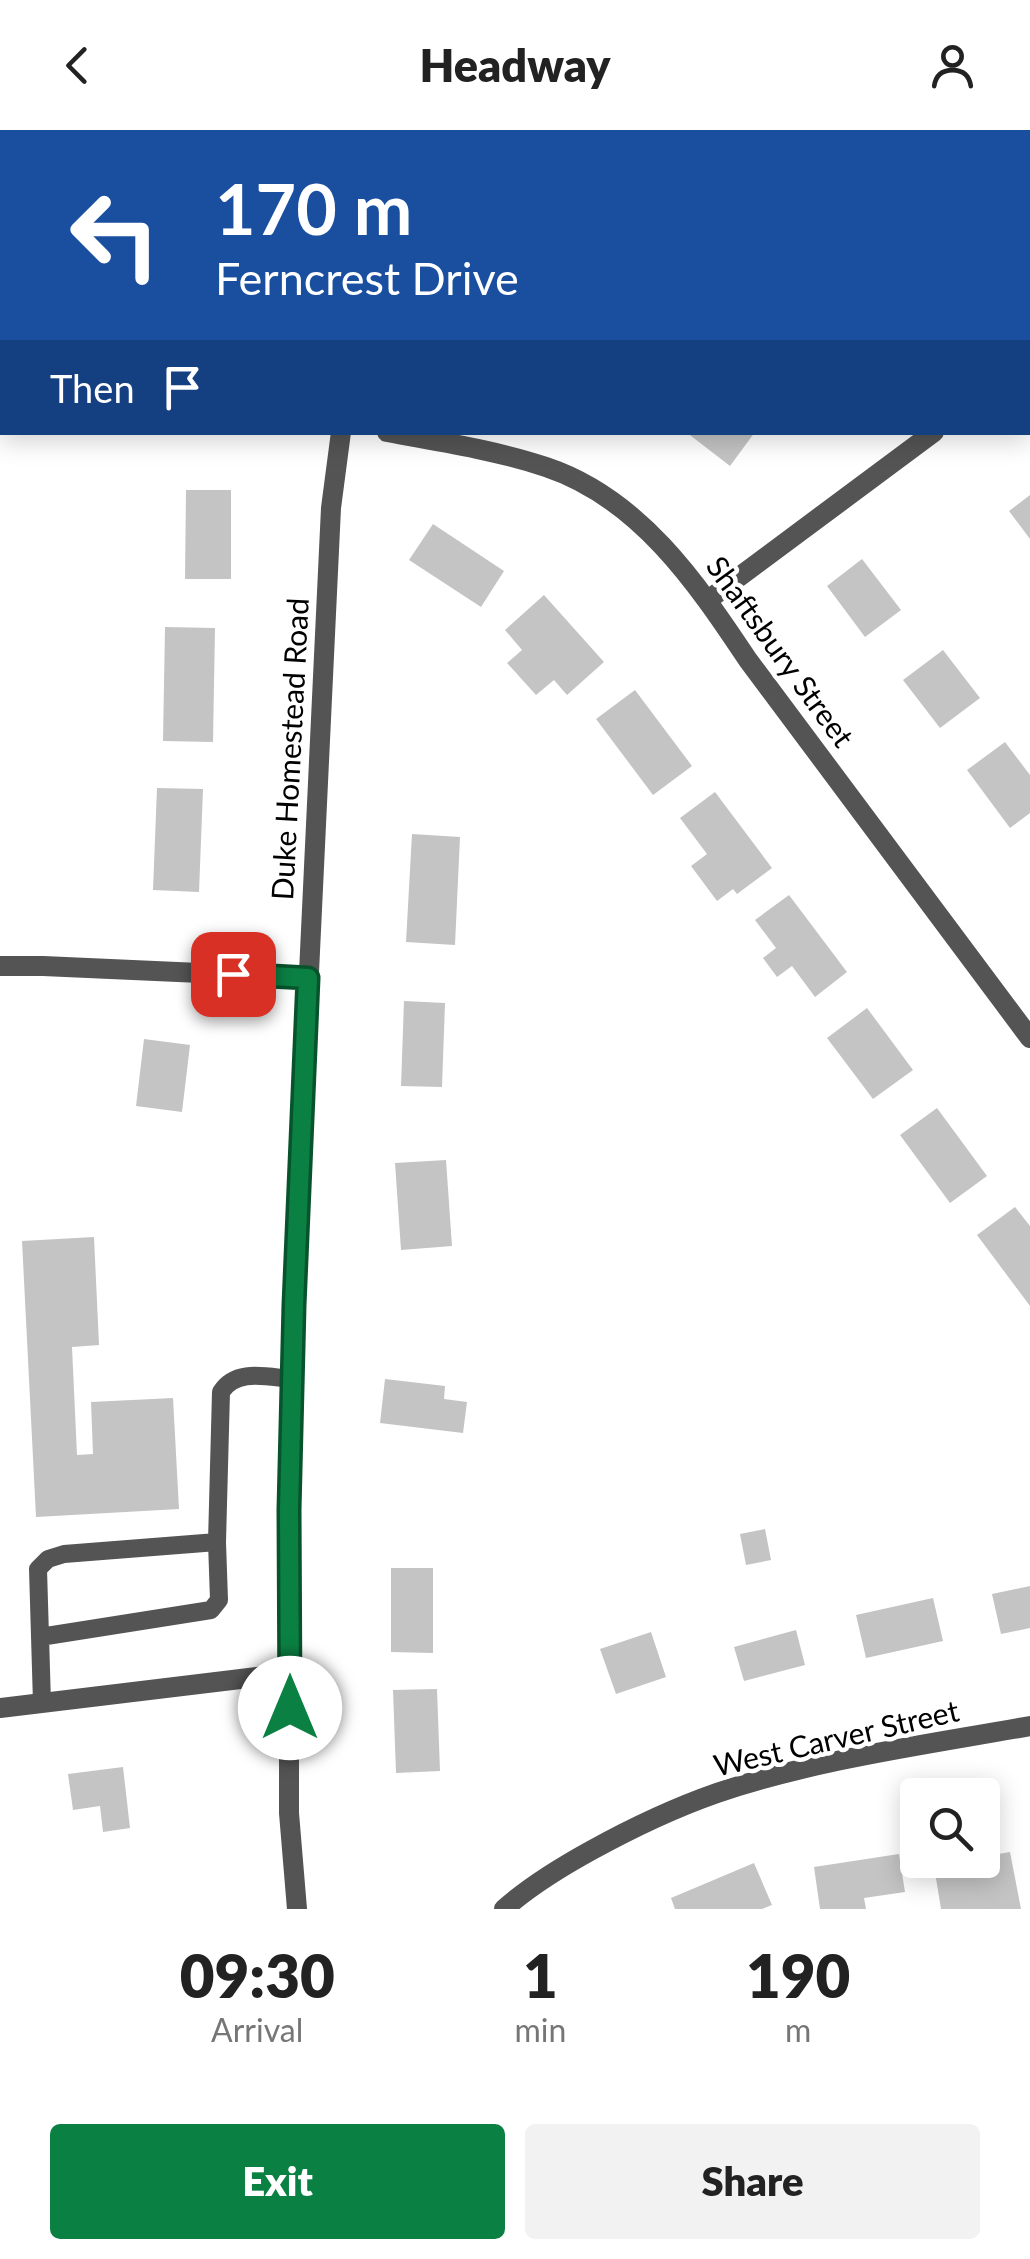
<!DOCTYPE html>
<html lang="en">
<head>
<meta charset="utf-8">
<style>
  :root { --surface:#fff; --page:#f2f2f2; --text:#222; --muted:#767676; --accent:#0b8043 }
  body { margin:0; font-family:Lato,sans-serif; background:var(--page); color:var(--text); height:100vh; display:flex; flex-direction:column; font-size:38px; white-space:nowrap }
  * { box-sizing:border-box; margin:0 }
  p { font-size:32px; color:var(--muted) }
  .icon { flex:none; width:55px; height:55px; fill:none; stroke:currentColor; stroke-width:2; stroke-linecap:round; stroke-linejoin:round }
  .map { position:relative; height:1779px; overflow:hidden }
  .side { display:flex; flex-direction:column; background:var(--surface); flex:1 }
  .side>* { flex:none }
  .banner { position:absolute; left:0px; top:0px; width:1030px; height:305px; box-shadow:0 5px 25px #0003; background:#1a4fa0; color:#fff; overflow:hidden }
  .controls { position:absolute; left:900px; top:1648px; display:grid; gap:20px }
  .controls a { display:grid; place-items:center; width:100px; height:100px; border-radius:10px; background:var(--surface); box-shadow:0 5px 25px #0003; font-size:50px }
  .pin { position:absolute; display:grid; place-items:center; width:85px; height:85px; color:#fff; margin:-42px; border-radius:20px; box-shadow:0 5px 15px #0006 }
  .me { position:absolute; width:110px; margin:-55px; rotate:0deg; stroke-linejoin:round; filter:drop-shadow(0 0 8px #0008) }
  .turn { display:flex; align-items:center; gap:35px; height:210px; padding:0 50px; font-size:45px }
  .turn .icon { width:130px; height:130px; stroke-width:2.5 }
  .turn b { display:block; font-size:70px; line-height:85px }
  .then { display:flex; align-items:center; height:95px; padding:0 50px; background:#0003; gap:20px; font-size:38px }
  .eta { display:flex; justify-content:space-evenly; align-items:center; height:170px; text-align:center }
  .eta b { font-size:60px; font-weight:800; line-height:70px }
  .button { display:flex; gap:20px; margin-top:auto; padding:20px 50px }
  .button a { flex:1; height:115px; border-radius:10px; background:var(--accent); color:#fff; font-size:40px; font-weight:800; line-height:115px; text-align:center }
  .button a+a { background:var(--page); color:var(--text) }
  header { display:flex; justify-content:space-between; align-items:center; height:130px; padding:0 50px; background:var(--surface); font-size:45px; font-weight:800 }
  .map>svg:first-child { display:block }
  .building { fill:#c4c4c4 }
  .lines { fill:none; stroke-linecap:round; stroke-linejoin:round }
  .service { stroke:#545454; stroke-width:18 }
  .minor { stroke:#545454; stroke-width:20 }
  .tertiary { stroke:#545454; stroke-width:20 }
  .route-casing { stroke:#07532c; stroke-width:25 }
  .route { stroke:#0b8043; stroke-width:18 }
  .labels { text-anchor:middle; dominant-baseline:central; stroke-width:9; stroke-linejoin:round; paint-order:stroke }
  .street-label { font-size:30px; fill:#000; stroke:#fff }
</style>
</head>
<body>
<header><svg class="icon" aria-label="back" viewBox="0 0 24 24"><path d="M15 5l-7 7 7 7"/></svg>Headway<svg class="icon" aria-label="person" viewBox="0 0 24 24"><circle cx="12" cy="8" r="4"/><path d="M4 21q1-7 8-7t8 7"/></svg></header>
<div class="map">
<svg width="1030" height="1779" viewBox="0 0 1030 1779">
  <rect width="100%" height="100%" fill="#fff"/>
  <path class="building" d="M686,302H755L730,336Z
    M186,360H231V449H185Z
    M1030,365V409L1009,381Z
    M433,394L504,441L481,477L409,430Z
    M862,429L901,480L865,507L827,456Z
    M544,465L604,532L567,565L554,550L536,565L507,533L522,520L505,500Z
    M165,497L215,498L213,612L163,611Z
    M943,520L980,568L940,598L903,550Z
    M635,560L692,636L653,665L596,589Z
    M1005,612L1030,645V683L1010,698L967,640Z
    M157,658L203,659L199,762L153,760Z
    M715,662L772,738L737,764L733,759L717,771L691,736L707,724L680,688Z
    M412,704L460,707L455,815L406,812Z
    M789,765L847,842L815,867L792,836L777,847L763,828L776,818L755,790Z
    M404,871L445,873L442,957L401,956Z
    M867,878L913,940L873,969L827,908Z
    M144,909L190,915L182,982L136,976Z
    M937,978L987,1046L950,1073L900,1005Z
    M446,1030L452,1116L401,1120L395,1033Z
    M1015,1077L1030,1096V1176L977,1105Z
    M94,1107L99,1215L72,1217L77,1325L93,1324L91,1272L173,1268L179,1379L36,1387L22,1111Z
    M385,1249L445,1256L444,1269L467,1272L463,1303L380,1293Z
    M765,1399L771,1430L746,1435L740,1404Z
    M391,1438H433V1523L391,1522Z
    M1030,1456V1498L1001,1504L992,1464Z
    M933,1468L943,1511L866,1528L856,1485Z
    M796,1500L805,1535L744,1551L734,1517Z
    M651,1502L666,1547L616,1564L600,1519Z
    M437,1559L440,1641L396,1643L393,1560Z
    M123,1637L130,1698L103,1702L100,1676L73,1680L68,1644Z
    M1010,1722L1021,1779H941L934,1736L965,1730H982V1727Z
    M899,1724L905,1762L864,1768L866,1779H820L814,1737Z
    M754,1733L772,1775L762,1779H675L671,1768Z"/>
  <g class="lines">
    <path class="service" d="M40,1507L211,1480L219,1470L217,1412
      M42,1573L38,1439L48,1429L64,1424L217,1412L221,1262C236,1238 267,1247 292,1249"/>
    <path class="minor" d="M1028,233L1030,231
      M0,274H2
      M387,302C440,312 495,320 546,337C639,368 696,452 748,530L1030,908
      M708,470L934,302
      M0,836H43L309,848"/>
    <path class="tertiary" d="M384,2L385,0
      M0,1578L290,1543
      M297,1779L289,1683V1380L292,1249L295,1138L331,378L341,302
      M504,1779C531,1755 561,1737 592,1720C632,1698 674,1678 717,1663C818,1629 925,1615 1030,1596"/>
  </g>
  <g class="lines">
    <g class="route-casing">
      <path id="route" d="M233,844L308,848L294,1175L289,1380L290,1578"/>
    </g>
    <use href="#route" class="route"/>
  </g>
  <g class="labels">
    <g class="street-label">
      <text transform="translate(781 521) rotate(54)">Shaftsbury Street</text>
      <text transform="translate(289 619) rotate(-87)">Duke Homestead Road</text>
      <text transform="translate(836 1607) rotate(-13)">West Carver Street</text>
    </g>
  </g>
</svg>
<div class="controls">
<a><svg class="icon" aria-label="search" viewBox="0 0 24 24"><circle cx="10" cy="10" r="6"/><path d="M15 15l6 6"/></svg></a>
</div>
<div class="pin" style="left:233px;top:844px;background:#d93025"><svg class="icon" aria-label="arrive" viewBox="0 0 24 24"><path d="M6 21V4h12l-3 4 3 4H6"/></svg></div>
<svg class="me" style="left:290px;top:1578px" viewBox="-20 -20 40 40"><circle r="19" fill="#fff"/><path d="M0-13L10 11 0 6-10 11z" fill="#0b8043"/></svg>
<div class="banner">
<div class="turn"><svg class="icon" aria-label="left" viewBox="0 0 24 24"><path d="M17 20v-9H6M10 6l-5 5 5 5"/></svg><div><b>170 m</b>Ferncrest Drive</div></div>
<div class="then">Then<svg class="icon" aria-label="arrive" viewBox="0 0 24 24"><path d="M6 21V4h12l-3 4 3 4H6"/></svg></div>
</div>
</div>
<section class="side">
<div class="eta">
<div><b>09:30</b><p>Arrival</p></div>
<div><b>1</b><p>min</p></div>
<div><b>190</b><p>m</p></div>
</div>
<div class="button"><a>Exit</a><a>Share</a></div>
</section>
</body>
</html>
